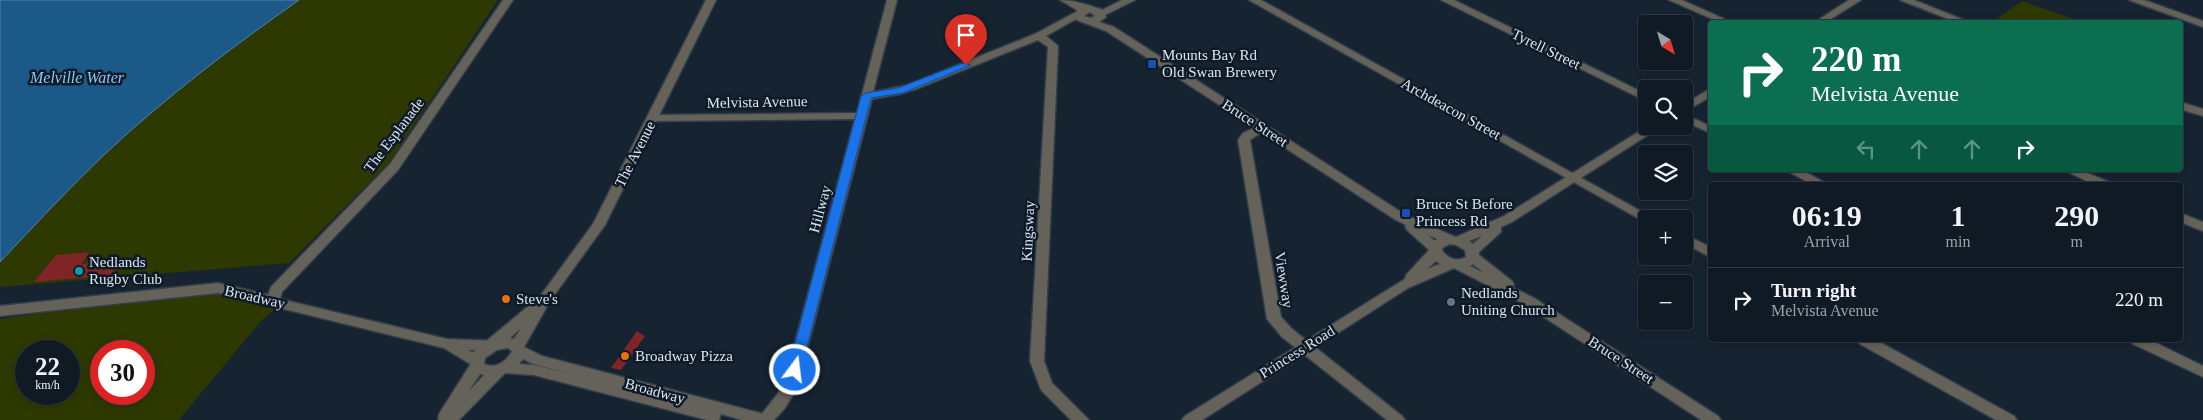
<!DOCTYPE html>
<html lang="en">
<head>
<meta charset="utf-8">
<style>
  :root { --surface:#101a25; --page:#1e2732; --text:#f1f3f6; --muted:#9ca1a7; --line:#303842 }
  body { margin:0; font-family:"Times New Roman",serif; background:var(--page); color:var(--text); height:100vh; display:flex; flex-direction:column; font-size:19px; white-space:nowrap }
  * { box-sizing:border-box; margin:0 }
  p { font-size:16px; color:var(--muted) }
  .icon { flex:none; width:28px; height:28px; fill:none; stroke:currentColor; stroke-width:2; stroke-linecap:round; stroke-linejoin:round }
  .map { position:relative; flex:1; overflow:hidden }
  .drawer { position:absolute; left:1708px; top:182px; width:475px; height:160px; display:flex; flex-direction:column; background:var(--surface); border-radius:5px; box-shadow:0 2px 8px #0003,0 0 0 1px var(--line) }
  .drawer>* { flex:none }
  .hud { position:absolute; left:1708px; top:20px; width:475px; height:152px; border-radius:5px; box-shadow:0 2px 8px #0003,0 0 0 1px var(--line); background:#0b6e4f; color:#fff; overflow:hidden }
  .needle { width:32px; rotate:142deg }
  .buttons { position:absolute; left:1638px; top:15px; display:grid; gap:10px }
  .buttons a { display:grid; place-items:center; width:55px; height:55px; border-radius:5px; background:var(--surface); box-shadow:0 2px 8px #0003,0 0 0 1px var(--line); font-size:25px }
  .speed { position:absolute; left:15px; top:340px; display:flex; gap:10px; font-size:25px; font-weight:700; text-align:center }
  .speed>* { display:grid; place-content:center; width:65px; height:65px; border-radius:50%; background:var(--surface); box-shadow:0 2px 8px #0003,0 0 0 1px var(--line); line-height:1 }
  .speed small { font-size:12px; font-weight:400 }
  .speed .limit { border:8px solid #d22; background:#fff; color:#111 }
  .pin { position:absolute; display:grid; place-items:center; width:42px; height:42px; color:#fff; margin:-51px -21px; border-radius:50% 50% 50% 0; rotate:-45deg; box-shadow:0 0 5px #0007 }
  .pin .icon { rotate:45deg }
  .me { position:absolute; width:55px; margin:-28px; rotate:15deg; stroke-linejoin:round; filter:drop-shadow(0 0 4px #0008) }
  .turn { display:flex; align-items:center; gap:18px; height:105px; padding:0 20px; font-size:22px }
  .turn .icon { width:65px; height:65px; stroke-width:2.5 }
  .turn b { display:block; font-size:35px; line-height:42px }
  .lanes { display:flex; align-items:center; height:48px; padding:0 20px; background:#0003; justify-content:center; gap:25px; direction:ltr }
  .lanes .off { opacity:.35 }
  .eta { display:flex; justify-content:space-evenly; align-items:center; height:85px; text-align:center }
  .eta b { font-size:30px; font-weight:800; line-height:35px }
  ul { padding:0; list-style:none }
  li { display:flex; align-items:center; gap:15px; height:65px; padding:0 20px; border-top:1px solid var(--line) }
  li div { flex:1 }
  li b { display:block; font-size:19px }
  li em { font-style:normal }
  .map>svg:first-child { display:block }
  .green { fill:#2d3901; fill-rule:evenodd }
  .water { fill:#1b5988; stroke:#5583a7 }
  .building { fill:#7f2525 }
  .lines { fill:none; stroke-linecap:round; stroke-linejoin:round }
  .minor-casing { stroke:#323e4b; stroke-width:3 }
  .tertiary-casing { stroke:#323e4b; stroke-width:3 }
  .minor { fill:#656259; fill-rule:evenodd }
  .tertiary { fill:#656259; fill-rule:evenodd }
  .route { fill:#1a73e8; stroke:#114b97 }
  .transit-dot { fill:#1a4fb4; stroke:#0d1a27; stroke-width:2 }
  .culture-dot { fill:#0f9aa8; stroke:#0d1a27; stroke-width:2 }
  .food-dot { fill:#e8710a; stroke:#0d1a27; stroke-width:2 }
  .worship-dot { fill:#6b7280; stroke:#0d1a27; stroke-width:2 }
  .labels { text-anchor:middle; dominant-baseline:central; stroke-width:5; stroke-linejoin:round; paint-order:stroke }
  .street-label { font-size:15px; fill:#dce5ee; stroke:#0d1a27 }
  .poi-label { font-size:15px; fill:#dce5ee; stroke:#0d1a27; text-anchor:start }
  .water-label { font-size:16px; font-style:italic; fill:#8bc4f6; stroke:#0d1a27 }
</style>
</head>
<body>
<div class="map">
<svg width="2203" height="420" viewBox="0 0 2203 420">
  <rect width="100%" height="100%" fill="#162331"/>
  <path class="green" d="M299,0H498L388,164L289,263L0,287V262C35,225 69,188 106,153C166,97 232,47 299,0Z
    M2022,1L2082,22H1992Z
    M218,288L282,303L260,322L179,420H0V319ZM26,351H69V394H26ZM101,351H144V394H101Z"/>
  <path class="water" d="M0,0H299C232,47 166,97 106,153C69,188 35,225 0,262Z"/>
  <path class="building" d="M90,252L81,264L123,260L112,275L34,282L56,255Z
    M637,331L645,336L621,370L611,368Z"/>
  <g class="lines">
    <g class="minor-casing">
      <path id="minor" d="M503,0H513L398,170L282,292L280,299L447,339L498,341L500,345L498,349L468,350L482,357L484,361L482,365H472L444,348L218,293L0,316V306L218,283L268,295L271,287L390,164Z
        M887,0H897L873,92L908,85L1035,34L1074,13H1082L1083,15L1046,36L1058,46L1044,361L1052,383L1089,420H1071L1041,390L1030,361L1048,47L1038,40L916,89L900,94L872,99L797,388L785,408L774,420H757L783,387L855,119L653,121L647,118L653,115L857,113Z
        M1122,0H1135L1105,15H1097L1096,13Z
        M1249,0H1261L1655,219H1646V222H1645Z
        M1441,0H1454L1646,94V101Z
        M1669,0H1682L1731,22H1719Z
        M1900,0H1914L1969,22H1956Z
        M2129,0H2144L2203,21V27Z
        M2180,102L2203,109V116L2180,109Z
        M1684,114L1710,126V133L1684,121Z
        M1261,125L1267,128L1265,130L1250,140L1281,317L1292,329L1402,416L1405,420H1387L1282,337L1267,319L1238,140L1243,133Z
        M1786,170H1802L1829,185H1813Z
        M2064,170H2080L2109,182L2111,185H2095Z
        M2180,213L2203,222V231L2180,222Z
        M1684,234L1710,247V257L1684,243Z
        M1858,340H1876L2014,416L2017,420H1996L1860,344Z
        M2131,340H2150L2203,366V377L2133,344Z"/>
    </g>
    <g class="tertiary-casing">
      <path id="tertiary" d="M706,0H716L605,225L550,301L524,347L542,356L764,414L769,416L772,420H742L721,414L719,420H707L534,375L505,373L459,420H438L439,414L470,365L473,352L531,304L536,302L593,224ZM521,328L514,339L510,338ZM508,348L512,351C506,362 496,369 484,364L485,358L497,350ZM523,359L533,364L571,374L534,365L519,364ZM480,374L484,375L469,391Z
        M1060,0C1074,0 1089,5 1103,10L1106,17L1099,22L1114,27L1404,214L1453,236L1456,237L1504,216L1648,126H1662L1512,222L1501,227V232L1479,252V255L1512,281L1514,284L1512,287L1534,298L1718,416L1721,420H1701L1524,304L1454,268L1408,288L1202,420H1182L1185,416L1405,279L1406,275L1429,250L1407,230L1405,227L1406,225L1396,220L1106,31L1074,19L1073,17L1077,10ZM1090,12L1095,16L1090,18L1084,16ZM1428,235L1437,239L1435,241ZM1482,236L1473,244L1469,241ZM1450,244L1456,245L1465,250L1466,257C1456,262 1450,259 1443,252L1442,248ZM1436,261L1440,264L1427,269ZM1473,264L1484,273L1470,266Z
        M1849,0H1861L1826,22H1815Z
        M1710,89V97L1684,112V104Z"/>
    </g>
    <use href="#minor" class="minor"/>
    <use href="#tertiary" class="tertiary"/>
  </g>
  <path class="route" d="M963,63L971,65L903,93L871,98L801,370L795,375L790,373L788,370L861,96L866,93L898,88Z"/>
  <g class="transit-dot">
    <rect x="1147" y="59" width="10" height="10" rx="2.5"/>
    <rect x="1401" y="208" width="10" height="10" rx="2.5"/>
  </g>
  <circle class="culture-dot" cx="79" cy="271" r="5"/>
  <g class="food-dot">
    <circle cx="506" cy="299" r="5"/>
    <circle cx="625" cy="356" r="5"/>
  </g>
  <circle class="worship-dot" cx="1451" cy="302" r="5"/>
  <g class="labels">
    <g class="street-label">
      <text transform="translate(1546 49) rotate(26)">Tyrell Street</text>
      <text transform="translate(757 102) rotate(-1)">Melvista Avenue</text>
      <text transform="translate(1451 109) rotate(29)">Archdeacon Street</text>
      <text transform="translate(1255 123) rotate(33)">Bruce Street</text>
      <text transform="translate(394 135) rotate(-53)">The Esplanade</text>
      <text transform="translate(635 154) rotate(-63)">The Avenue</text>
      <text transform="translate(820 209) rotate(-75)">Hillway</text>
      <text transform="translate(1028 231) rotate(-87)">Kingsway</text>
      <text transform="translate(1284 280) rotate(81)">Viewway</text>
      <text transform="translate(255 297) rotate(13)">Broadway</text>
      <text transform="translate(1297 352) rotate(-32)">Princess Road</text>
      <text transform="translate(1621 360) rotate(33)">Bruce Street</text>
      <text transform="translate(655 391) rotate(15)">Broadway</text>
    </g>
    <g class="poi-label">
      <text x="1162" y="55">Mounts Bay Rd<tspan x="1162" dy="17">Old Swan Brewery</tspan></text>
      <text x="1416" y="204">Bruce St Before<tspan x="1416" dy="17">Princess Rd</tspan></text>
      <text x="89" y="262">Nedlands<tspan x="89" dy="17">Rugby Club</tspan></text>
      <text x="1461" y="293">Nedlands<tspan x="1461" dy="17">Uniting Church</tspan></text>
      <text x="516" y="299">Steve's</text>
      <text x="635" y="356">Broadway Pizza</text>
    </g>
    <g class="water-label">
      <text x="77" y="77">Melville Water</text>
    </g>
  </g>
</svg>
<div class="buttons">
<a><svg class="needle" viewBox="-14 -14 28 28"><path d="M0-13l5 13h-10z" fill="#e53935"/><path d="M0 13l5-13h-10z" fill="#9ca1a7"/></svg></a>
<a><svg class="icon" aria-label="search" viewBox="0 0 24 24"><circle cx="10" cy="10" r="6"/><path d="M15 15l6 6"/></svg></a>
<a><svg class="icon" aria-label="layers" viewBox="0 0 24 24"><path d="M12 4l9 5-9 5-9-5zM3 14l9 5 9-5"/></svg></a>
<a>+</a>
<a>−</a>
</div>
<div class="speed"><div>22<small>km/h</small></div><div class="limit">30</div></div>
<div class="pin" style="left:966px;top:65px;background:#d93025"><svg class="icon" aria-label="arrive" viewBox="0 0 24 24"><path d="M6 21V4h12l-3 4 3 4H6"/></svg></div>
<svg class="me" style="left:795px;top:370px" viewBox="-20 -20 40 40"><circle r="17" fill="#1a73e8" stroke="#fff" stroke-width="3"/><path d="M0-11L8 9 0 5-8 9z" fill="#fff"/></svg>
<div class="hud">
<div class="turn"><svg class="icon" aria-label="right" viewBox="0 0 24 24"><path d="M7 20v-9h11M14 6l5 5-5 5"/></svg><div><b>220 m</b>Melvista Avenue</div></div>
<div class="lanes"><svg class="icon off" aria-label="left" viewBox="0 0 24 24"><path d="M17 20v-9H6M10 6l-5 5 5 5"/></svg><svg class="icon off" aria-label="ahead" viewBox="0 0 24 24"><path d="M12 20V5M6 11l6-6 6 6"/></svg><svg class="icon off" aria-label="ahead" viewBox="0 0 24 24"><path d="M12 20V5M6 11l6-6 6 6"/></svg><svg class="icon" aria-label="right" viewBox="0 0 24 24"><path d="M7 20v-9h11M14 6l5 5-5 5"/></svg></div>
</div>
<section class="drawer">
<div class="eta">
<div><b>06:19</b><p>Arrival</p></div>
<div><b>1</b><p>min</p></div>
<div><b>290</b><p>m</p></div>
</div>
<ul>
<li><svg class="icon" aria-label="right" viewBox="0 0 24 24"><path d="M7 20v-9h11M14 6l5 5-5 5"/></svg><div><b>Turn right</b><p>Melvista Avenue</p></div><em>220 m</em></li>
</ul>
</section>
</div>
</body>
</html>
